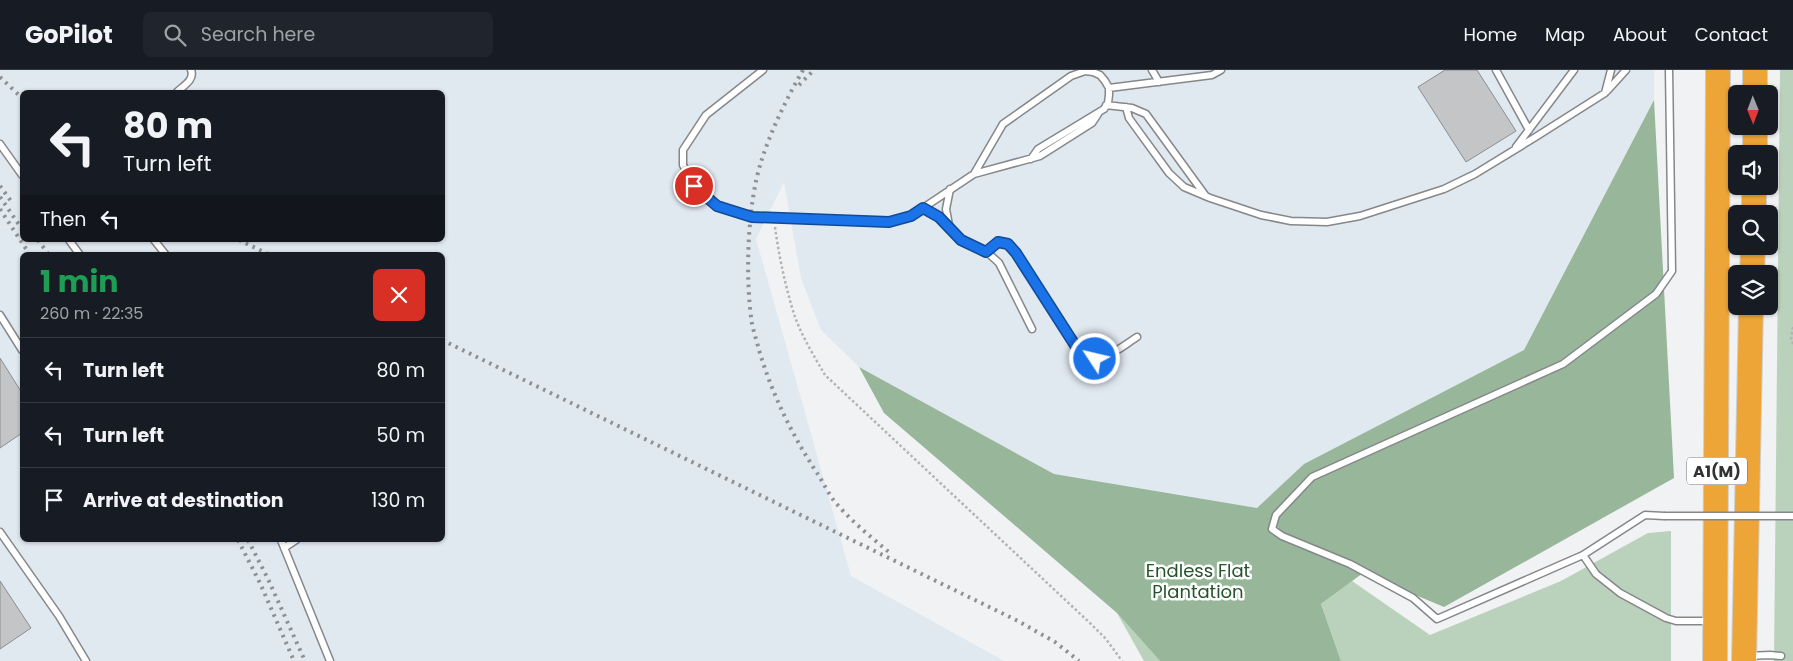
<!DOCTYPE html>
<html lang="en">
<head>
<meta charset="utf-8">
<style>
  :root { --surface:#171b24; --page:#20242c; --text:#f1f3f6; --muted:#9ea1a6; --line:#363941 }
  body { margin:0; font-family:Poppins,sans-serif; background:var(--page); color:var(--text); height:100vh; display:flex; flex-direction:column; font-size:19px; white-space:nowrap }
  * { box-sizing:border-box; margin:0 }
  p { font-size:16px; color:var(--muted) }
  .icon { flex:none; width:28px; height:28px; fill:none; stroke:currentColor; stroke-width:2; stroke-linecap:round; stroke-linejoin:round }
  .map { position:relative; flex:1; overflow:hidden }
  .drawer { position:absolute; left:20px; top:182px; width:425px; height:290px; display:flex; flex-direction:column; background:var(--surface); border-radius:8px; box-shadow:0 1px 4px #0004 }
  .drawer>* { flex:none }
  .top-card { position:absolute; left:20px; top:20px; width:425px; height:152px; border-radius:8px; box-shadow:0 1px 4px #0004; background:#171b24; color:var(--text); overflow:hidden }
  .needle { width:32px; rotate:179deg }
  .buttons { position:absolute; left:1728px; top:15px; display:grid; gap:10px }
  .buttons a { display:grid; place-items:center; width:50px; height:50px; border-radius:8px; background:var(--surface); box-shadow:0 1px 4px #0004; font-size:25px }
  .pin { position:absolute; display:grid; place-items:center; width:42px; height:42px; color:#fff; margin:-21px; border:2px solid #fff; border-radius:50%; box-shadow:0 1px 5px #0007 }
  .me { position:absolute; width:55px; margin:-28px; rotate:305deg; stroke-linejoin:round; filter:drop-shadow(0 0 4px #0008) }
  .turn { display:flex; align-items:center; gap:18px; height:105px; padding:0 20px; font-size:22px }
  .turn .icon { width:65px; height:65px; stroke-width:2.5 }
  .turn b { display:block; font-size:35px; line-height:42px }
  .then { display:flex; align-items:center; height:48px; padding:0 20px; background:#0003; gap:10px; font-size:19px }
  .round { display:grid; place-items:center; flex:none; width:52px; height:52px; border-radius:8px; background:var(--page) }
  .head { display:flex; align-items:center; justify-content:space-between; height:85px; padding:0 20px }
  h1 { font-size:30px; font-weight:700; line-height:38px; color:#1e9e55 }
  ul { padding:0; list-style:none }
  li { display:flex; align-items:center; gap:15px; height:65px; padding:0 20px; border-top:1px solid var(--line) }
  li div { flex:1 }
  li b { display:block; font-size:19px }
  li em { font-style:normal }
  header { display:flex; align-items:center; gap:30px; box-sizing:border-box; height:70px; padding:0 25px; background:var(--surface); border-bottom:1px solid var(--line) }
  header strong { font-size:24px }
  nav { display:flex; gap:28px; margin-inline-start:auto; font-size:18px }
  .search { width:350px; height:45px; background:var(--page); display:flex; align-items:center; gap:12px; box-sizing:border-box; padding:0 18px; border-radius:8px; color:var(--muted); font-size:19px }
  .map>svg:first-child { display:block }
  .built { fill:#e0e8f0; fill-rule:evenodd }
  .green { fill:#bad2bb }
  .forest { fill:#97b69a }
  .building { fill:#c3c5c7; stroke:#8c8e90 }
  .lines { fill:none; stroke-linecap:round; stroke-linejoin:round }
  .lane-casing { stroke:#858789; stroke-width:9 }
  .highway-casing { stroke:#cecece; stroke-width:26 }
  .path { stroke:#b1b3b5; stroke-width:2.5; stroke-dasharray:2.5 2.5; stroke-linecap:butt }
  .lane { stroke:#fff; stroke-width:6 }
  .highway { stroke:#eda537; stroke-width:24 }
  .rail { stroke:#8e9091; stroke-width:4; stroke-dasharray:2.5 5; stroke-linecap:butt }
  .lane-bridge-casing { stroke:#858789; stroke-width:9; stroke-linecap:butt }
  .lane-bridge { stroke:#fff; stroke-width:6 }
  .route-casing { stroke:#114b97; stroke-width:12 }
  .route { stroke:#1a73e8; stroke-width:9 }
  .labels { text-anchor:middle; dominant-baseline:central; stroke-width:5; stroke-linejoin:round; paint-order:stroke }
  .shield { fill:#fff; stroke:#6f7070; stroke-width:1 }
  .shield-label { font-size:16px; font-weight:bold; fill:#313233 }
  .park-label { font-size:18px; fill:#25532c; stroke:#fff }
</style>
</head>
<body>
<header>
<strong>GoPilot</strong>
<div class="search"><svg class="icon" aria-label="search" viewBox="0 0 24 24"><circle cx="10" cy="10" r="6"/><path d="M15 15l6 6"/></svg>Search here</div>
<nav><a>Home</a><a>Map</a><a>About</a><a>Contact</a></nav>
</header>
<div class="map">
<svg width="1793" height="591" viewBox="0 0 1793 591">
  <rect width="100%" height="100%" fill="#f0f2f4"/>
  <path class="built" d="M0,0H1654V30L1524,280L1304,394L1257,438L1054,404L859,297L821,260L801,208L784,112L756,169L851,506L1004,591H0ZM22,22H442V170H22ZM22,185H442V470H22Z"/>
  <path class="green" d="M1780,0H1793V591H1774Z
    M1671,461V591H1341L1321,534L1352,511L1430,565L1561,511L1648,463Z
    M1117,543L1160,591H1144Z"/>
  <path class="forest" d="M1654,30L1674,408L1444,537L1363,503L1321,534L1341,591H1160L1117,543L884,343L859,297L1054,404L1257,438L1304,394L1524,280Z"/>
  <path class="building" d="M1445,0H1477L1516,61L1466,92L1418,17Z
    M0,288L22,323V363L0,378Z
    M0,511L31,558L0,579Z"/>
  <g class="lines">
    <g class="lane-casing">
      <path id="lane" d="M763,0L706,45L683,80V95L694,116L717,136L752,147L889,152L911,146L974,104L1003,54L1071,6L1085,1L1093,2L1100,5L1105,11L1109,18V25L1108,33L1104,39L1038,79L1031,89
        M1152,0L1159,12
        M1496,0L1529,60
        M1109,18L1212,5L1221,0
        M1607,21L1626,0
        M177,22C183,16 195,10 191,0
        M1106,35L1132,38L1146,44L1205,125
        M1126,37L1129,48L1134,55L1169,103L1184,117L1210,128L1261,145L1291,151L1327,152L1360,146L1444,119L1475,104L1534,68L1605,23L1611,0
        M0,74L22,105
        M1516,77L1574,0
        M974,104L1040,86L1092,53L1098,44
        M923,138L939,147L961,170L987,182L999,193L1032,259
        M949,155L946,139L950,119
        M69,170L80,185
        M154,170L166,185
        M987,182L998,172L1008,174L1013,179L1080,283C1099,298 1121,277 1137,267
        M0,245L22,280
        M1664,446L1645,445L1583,485L1437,549L1413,528L1350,494L1282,466L1272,459L1276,445L1312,407L1563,294L1656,224L1672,201L1669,0
        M0,462L59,546L86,591
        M281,470L330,591
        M284,478L296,470
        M1583,485L1596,504L1620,523L1666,548L1676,551H1710
        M1747,586L1770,585L1781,586"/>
    </g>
    <g class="highway-casing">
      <path id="highway" d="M1755,24V0
        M1755,84V56
        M1754,144V116
        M1752,204L1753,176
        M1715,591L1718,0
        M1744,591L1751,236"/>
    </g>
    <path class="path" d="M775,157C779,186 785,215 794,244C801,265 814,286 825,305L1091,554L1106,569L1122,591
      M1793,257L1791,269L1793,274"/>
    <use href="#lane" class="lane"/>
    <use href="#highway" class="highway"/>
    <path class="rail" d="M803,0C787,28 772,58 762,89C747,133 745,209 752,254C754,263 757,272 759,280C772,324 792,365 817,403C823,412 828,423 835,432C851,451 871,467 890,483
      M0,7L22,28
      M799,15L814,0
      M0,116L11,131
      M0,127L22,159
      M0,139L30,185
      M38,170L49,185
      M239,170L270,185
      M442,270L1018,551L1055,572L1079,591
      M238,470L260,513L294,591
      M248,470L268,509L305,591"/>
    <g class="lane-bridge-casing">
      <path id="lane-bridge" d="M1664,446H1793"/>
    </g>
    <use href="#lane-bridge" class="lane-bridge"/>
  </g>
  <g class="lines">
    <g class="route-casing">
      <path id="route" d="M694,116L717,136L752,147L889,152L911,146L923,138L939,147L961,170L986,182L998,172L1008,174L1016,183L1080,283L1090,289H1095"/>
    </g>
    <use href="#route" class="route"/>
  </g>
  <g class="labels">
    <rect class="shield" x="1687" y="387.5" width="60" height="27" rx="4"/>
    <g class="shield-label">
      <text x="1717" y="401">A1(M)</text>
    </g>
    <g class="park-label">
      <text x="1198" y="500">Endless Flat<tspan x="1198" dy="21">Plantation</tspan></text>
    </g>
  </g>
</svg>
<div class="buttons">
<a><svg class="needle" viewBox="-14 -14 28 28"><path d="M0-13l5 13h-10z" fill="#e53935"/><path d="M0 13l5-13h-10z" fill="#9ea1a6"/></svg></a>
<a><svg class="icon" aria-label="sound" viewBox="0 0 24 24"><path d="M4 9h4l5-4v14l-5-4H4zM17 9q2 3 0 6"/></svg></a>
<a><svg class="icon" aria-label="search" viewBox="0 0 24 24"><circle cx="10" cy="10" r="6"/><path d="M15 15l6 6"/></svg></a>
<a><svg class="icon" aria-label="layers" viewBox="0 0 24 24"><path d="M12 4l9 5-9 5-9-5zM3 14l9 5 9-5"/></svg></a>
</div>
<div class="pin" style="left:694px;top:116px;background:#d93025"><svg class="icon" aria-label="arrive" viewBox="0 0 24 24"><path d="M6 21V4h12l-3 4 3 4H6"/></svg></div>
<svg class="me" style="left:1095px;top:289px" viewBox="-20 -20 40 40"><circle r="17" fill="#1a73e8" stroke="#fff" stroke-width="3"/><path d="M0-11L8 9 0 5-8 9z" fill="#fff"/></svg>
<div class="top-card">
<div class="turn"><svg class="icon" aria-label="left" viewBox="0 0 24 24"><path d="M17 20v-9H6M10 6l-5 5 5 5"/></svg><div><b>80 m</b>Turn left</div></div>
<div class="then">Then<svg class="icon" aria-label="left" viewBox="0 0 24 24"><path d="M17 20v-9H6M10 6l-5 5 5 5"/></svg></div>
</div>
<section class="drawer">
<div class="head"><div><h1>1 min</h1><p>260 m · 22:35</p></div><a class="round" style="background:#d93025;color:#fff"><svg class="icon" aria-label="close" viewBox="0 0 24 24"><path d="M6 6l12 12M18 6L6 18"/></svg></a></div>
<ul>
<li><svg class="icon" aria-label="left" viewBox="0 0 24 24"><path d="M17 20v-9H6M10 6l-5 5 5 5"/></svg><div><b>Turn left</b></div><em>80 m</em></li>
<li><svg class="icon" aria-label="left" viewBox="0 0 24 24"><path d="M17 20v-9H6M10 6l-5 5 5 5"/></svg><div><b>Turn left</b></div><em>50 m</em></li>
<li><svg class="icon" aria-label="arrive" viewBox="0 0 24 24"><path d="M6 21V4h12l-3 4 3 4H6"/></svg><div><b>Arrive at destination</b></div><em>130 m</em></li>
</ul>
</section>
</div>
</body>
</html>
